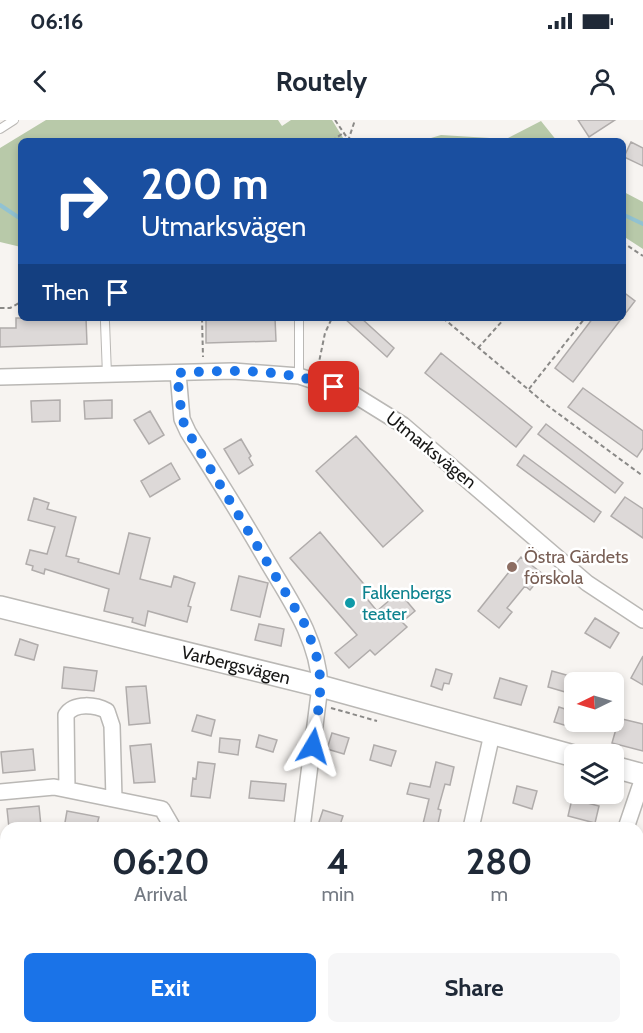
<!DOCTYPE html>
<html lang="en">
<head>
<meta charset="utf-8">
<style>
  :root { --surface:#fff; --page:#f6f6f7; --text:#1f2937; --muted:#747a83; --accent:#1a73e8 }
  body { margin:0; font-family:Cabin,sans-serif; background:var(--page); color:var(--text); height:100vh; display:flex; flex-direction:column; font-size:22px; white-space:nowrap }
  * { box-sizing:border-box; margin:0 }
  p { font-size:20px; color:var(--muted) }
  .icon { flex:none; width:33px; height:33px; fill:none; stroke:currentColor; stroke-width:2; stroke-linecap:round; stroke-linejoin:round }
  .map { position:relative; flex:1; overflow:hidden }
  .drawer { position:absolute; left:0px; top:702px; width:644px; height:212px; display:flex; flex-direction:column; background:var(--surface); border-radius:18px 18px 0 0; box-shadow:0 3px 9px #0003 }
  .drawer>* { flex:none }
  .top-card { position:absolute; left:18px; top:18px; width:608px; height:183px; border-radius:9px; box-shadow:0 3px 9px #0003; background:#1a4fa0; color:#fff; overflow:hidden }
  .needle { width:39px; rotate:265deg }
  .buttons { position:absolute; left:564px; top:552px; display:grid; gap:12px }
  .buttons a { display:grid; place-items:center; width:60px; height:60px; border-radius:9px; background:var(--surface); box-shadow:0 3px 9px #0003; font-size:30px }
  .pin { position:absolute; display:grid; place-items:center; width:51px; height:51px; color:#fff; margin:-26px; border-radius:12px; box-shadow:0 3px 9px #0006 }
  .me { position:absolute; width:66px; margin:-33px; rotate:7deg; stroke-linejoin:round; filter:drop-shadow(0 0 4px #0008) }
  .turn { display:flex; align-items:center; gap:21px; height:126px; padding:0 24px; font-size:27px }
  .turn .icon { width:78px; height:78px; stroke-width:2.5 }
  .turn b { display:block; font-size:42px; line-height:51px }
  .then { display:flex; align-items:center; height:57px; padding:0 24px; background:#0003; gap:12px; font-size:22px }
  .eta { display:flex; justify-content:space-evenly; align-items:center; height:102px; text-align:center }
  .eta b { font-size:36px; font-weight:800; line-height:42px }
  .action { display:flex; gap:12px; margin-top:auto; padding:12px 24px }
  .action a { flex:1; height:69px; border-radius:9px; background:var(--accent); color:#fff; font-size:24px; font-weight:800; line-height:69px; text-align:center }
  .action a+a { background:var(--page); color:var(--text) }
  .status { display:flex; justify-content:space-between; align-items:center; height:42px; padding:0 30px; background:var(--surface); direction:ltr }
  .status svg { height:16px; fill:currentColor }
  header { display:flex; justify-content:space-between; align-items:center; height:78px; padding:0 24px; background:var(--surface); font-size:27px; font-weight:800 }
  .map>svg:first-child { display:block }
  .green { fill:#b8c9a9 }
  .lines { fill:none; stroke-linecap:round; stroke-linejoin:round }
  .stream { stroke:#91c2d2; stroke-width:4 }
  .building { fill:#ddd9d8; stroke:#b0acab; stroke-width:1.5 }
  .lane-casing { stroke:#bab8b5; stroke-width:10 }
  .street-casing { stroke:#bab8b5; stroke-width:18 }
  .secondary-casing { stroke:#bab8b5; stroke-width:24 }
  .path { stroke:#8a8987; stroke-width:2; stroke-dasharray:4.5 3; stroke-linecap:butt }
  .lane { stroke:#fff; stroke-width:8 }
  .street { stroke:#fff; stroke-width:15 }
  .secondary { stroke:#fff; stroke-width:21 }
  .route { stroke:#1a73e8; stroke-width:10; stroke-dasharray:0 18 }
  .education-dot { fill:#8d6e63; stroke:#fff; stroke-width:2 }
  .culture-dot { fill:#0f9aa8; stroke:#fff; stroke-width:2 }
  .labels { text-anchor:middle; dominant-baseline:central; stroke-width:5; stroke-linejoin:round; paint-order:stroke }
  .street-label { font-size:18px; fill:#171716; stroke:#fff }
  .education-label { font-size:18px; fill:#785e54; stroke:#fff; text-anchor:start }
  .culture-label { font-size:18px; fill:#0d838f; stroke:#fff; text-anchor:start }
</style>
</head>
<body>
<div class="status"><b>06:16</b><svg viewBox="0 0 49 12"><path d="M0 12V9h3v3zM5 12V6h3v6zM10 12V3h3v9zM15 12V0h3v12zM26 1h20v11H26zM47 4h2v5h-2z"/></svg></div>
<header><svg class="icon" aria-label="back" viewBox="0 0 24 24"><path d="M15 5l-7 7 7 7"/></svg>Routely<svg class="icon" aria-label="person" viewBox="0 0 24 24"><circle cx="12" cy="8" r="4"/><path d="M4 21q1-7 8-7t8 7"/></svg></header>
<div class="map">
<svg width="643" height="913" viewBox="0 0 643 913">
  <rect width="100%" height="100%" fill="#f7f4f1"/>
  <path class="green" d="M46,0H278L282,6L291,0H332L345,21H21V127L0,122V28Z
    M541,1L557,21H421L441,15L506,19Z
    M622,71L643,82V129L623,116Z"/>
  <g class="lines">
    <path class="stream" d="M0,85L21,99
      M622,94L643,104"/>
  </g>
  <path class="building" d="M578,0H615L589,17Z
    M631,22L643,28V46L624,37Z
    M622,171L635,181L573,262L555,248L593,198H622Z
    M16,198H86L87,224L0,227V208H16Z
    M206,198H275L276,221L206,223Z
    M344,198H361L394,228L387,237Z
    M441,233L532,307L516,327L425,253Z
    M583,268L643,311V328L637,337L568,287Z
    M60,280V301L32,302L31,281Z
    M112,280V298L85,299L84,281Z
    M150,291L164,315L149,324L134,300Z
    M546,304L623,363L615,373L538,314Z
    M356,316L423,391L383,427L316,351Z
    M241,319L251,336L249,338L253,345L239,354L224,329Z
    M524,335L601,392L594,402L517,345Z
    M171,343L180,359L150,377L141,361Z
    M625,377L643,389V418L611,396Z
    M34,378L49,383L47,389L76,397L66,436L79,439L78,442L119,454L129,413L150,418L140,459L171,467L174,456L195,463L188,486L191,487L187,502L148,491L145,506L132,502L133,498L104,491L109,469L45,449L44,454L32,450L33,446L26,444L30,430L47,434L55,407L28,400Z
    M320,412L368,469L363,474L377,491L399,472L415,491L402,502L407,507L375,535L370,530L349,548L335,533L357,515L290,438Z
    M521,437L543,454L530,470L525,466L507,488L512,492L499,508L478,491Z
    M239,456L268,463L260,497L231,490Z
    M595,498L619,513L610,528L585,513Z
    M259,504L284,509L281,526L255,520Z
    M20,519L38,525L34,540L15,535Z
    M643,536V565L631,558Z
    M64,547L97,551L94,571L62,568Z
    M436,549L452,554L449,564L444,563L442,570L431,566Z
    M552,551L577,558L572,574L548,567Z
    M500,558L527,566L521,585L494,578Z
    M146,566L150,603L129,605L126,567Z
    M559,587L574,592V608L554,602Z
    M197,595L215,600L211,616L192,611Z
    M622,599L643,604V631L612,623L616,609L619,610Z
    M332,613L349,618L344,634L327,629Z
    M259,615L277,620L273,632L256,627Z
    M220,618L240,620L238,635L219,632Z
    M151,624L155,662L134,663L130,626Z
    M374,625L396,631L391,646L370,640Z
    M33,629L35,650L3,653L1,632Z
    M198,642L215,644L210,678L191,676L193,658L196,659Z
    M436,642L454,647L450,665L445,664L438,689L441,690L437,708H422L429,679L407,674L410,663L430,667Z
    M251,661L286,664L284,681L249,678Z
    M517,666L537,671L532,689L513,683Z
    M572,679L599,686L595,703L568,696Z
    M39,686L41,706L9,708L7,689Z
    M323,690L343,696L339,708L318,705Z
    M67,691L99,697L96,708H64Z"/>
  <g class="lines">
    <g class="lane-casing">
      <path id="lane" d="M0,9L14,0
        M299,198V256
        M105,202L107,255"/>
    </g>
    <g class="street-casing">
      <path id="street" d="M178,253L182,299L188,312C215,355 242,397 267,441C290,480 318,519 320,566L302,708
        M0,257L233,251L299,256L353,274L403,305L587,463L643,500
        M67,669L66,595C74,582 96,585 107,591L112,606L114,679
        M0,672L54,667L162,689L173,708
        M471,708L492,614
        M626,708L643,658
        M638,863L643,864"/>
    </g>
    <g class="secondary-casing">
      <g id="secondary">
        <path id="s1" d="M0,487L320,566L574,636"/>
        <path d="M614,647L643,655"/>
      </g>
    </g>
    <path class="path" d="M335,0L348,19
      M332,21L343,13
      M348,21L355,0
      M622,122L643,136
      M0,188H10L21,182
      M202,198L203,237
      M443,198L548,286L643,356
      M478,228L505,198
      M318,247L325,213L332,198
      M529,269L585,198
      M331,588L377,601
      M192,908V913"/>
    <use href="#lane" class="lane"/>
    <use href="#street" class="street"/>
    <use href="#secondary" class="secondary"/>
  </g>
  <g class="lines">
    <path class="route" d="M313,626C316,601 323,573 319,549C317,533 310,518 304,503L188,312L182,299L177,253C230,250 284,248 334,267"/>
  </g>
  <circle class="education-dot" cx="512" cy="447" r="6"/>
  <circle class="culture-dot" cx="350" cy="483" r="6"/>
  <g class="labels">
    <g class="street-label">
      <text transform="translate(431 330) rotate(39)">Utmarksvägen</text>
      <text stroke="none"><textPath href="#s1" startOffset="243">Varbergsvägen</textPath></text>
    </g>
    <g class="education-label">
      <text x="524" y="437">Östra Gärdets<tspan x="524" dy="21">förskola</tspan></text>
    </g>
    <g class="culture-label">
      <text x="362" y="473">Falkenbergs<tspan x="362" dy="21">teater</tspan></text>
    </g>
  </g>
</svg>
<div class="buttons">
<a><svg class="needle" viewBox="-14 -14 28 28"><path d="M0-13l5 13h-10z" fill="#e53935"/><path d="M0 13l5-13h-10z" fill="#747a83"/></svg></a>
<a><svg class="icon" aria-label="layers" viewBox="0 0 24 24"><path d="M12 4l9 5-9 5-9-5zM3 14l9 5 9-5"/></svg></a>
</div>
<div class="pin" style="left:334px;top:267px;background:#d93025"><svg class="icon" aria-label="arrive" viewBox="0 0 24 24"><path d="M6 21V4h12l-3 4 3 4H6"/></svg></div>
<svg class="me" style="left:313px;top:626px" viewBox="-20 -20 40 40"><path d="M0-17L14 15 0 8-14 15z" fill="#1a73e8" stroke="#fff" stroke-width="4"/></svg>
<div class="top-card">
<div class="turn"><svg class="icon" aria-label="right" viewBox="0 0 24 24"><path d="M7 20v-9h11M14 6l5 5-5 5"/></svg><div><b>200 m</b>Utmarksvägen</div></div>
<div class="then">Then<svg class="icon" aria-label="arrive" viewBox="0 0 24 24"><path d="M6 21V4h12l-3 4 3 4H6"/></svg></div>
</div>
<section class="drawer">
<div class="eta">
<div><b>06:20</b><p>Arrival</p></div>
<div><b>4</b><p>min</p></div>
<div><b>280</b><p>m</p></div>
</div>
<div class="action"><a>Exit</a><a>Share</a></div>
</section>
</div>
</body>
</html>
